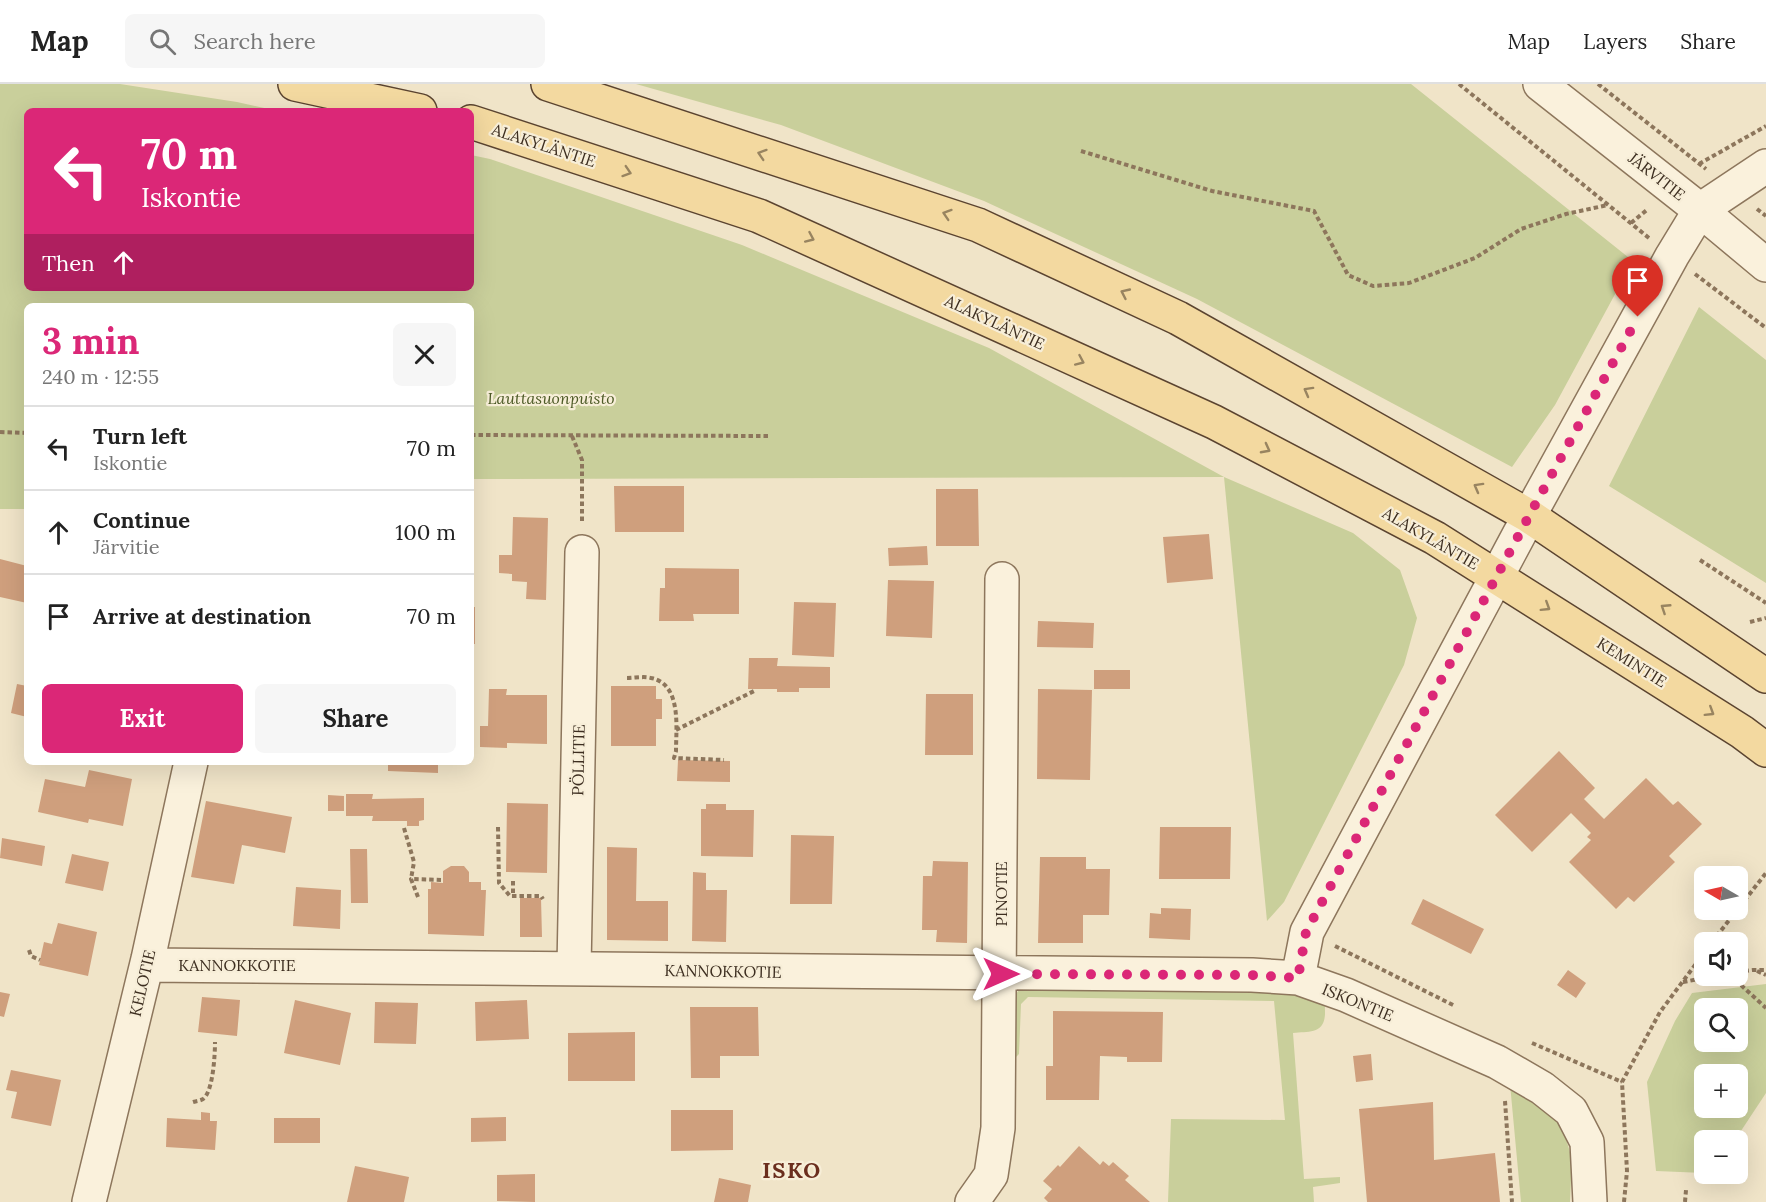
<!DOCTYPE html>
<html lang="en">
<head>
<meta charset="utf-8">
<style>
  :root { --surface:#fff; --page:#f6f6f6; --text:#222; --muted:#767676; --line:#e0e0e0; --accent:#db2777 }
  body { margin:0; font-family:Lora,serif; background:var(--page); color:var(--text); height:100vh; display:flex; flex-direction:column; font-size:22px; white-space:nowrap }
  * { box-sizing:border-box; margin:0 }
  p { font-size:20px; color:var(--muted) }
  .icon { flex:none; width:33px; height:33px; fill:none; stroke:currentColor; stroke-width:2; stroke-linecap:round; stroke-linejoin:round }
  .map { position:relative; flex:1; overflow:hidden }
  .details { position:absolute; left:24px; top:219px; width:450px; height:462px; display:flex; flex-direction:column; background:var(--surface); border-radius:9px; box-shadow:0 6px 24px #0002 }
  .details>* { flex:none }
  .banner { position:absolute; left:24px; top:24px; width:450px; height:183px; border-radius:9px; box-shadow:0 6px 24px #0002; background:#db2777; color:#fff; overflow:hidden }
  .needle { width:39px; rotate:279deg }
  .tools { position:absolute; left:1694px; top:782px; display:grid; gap:12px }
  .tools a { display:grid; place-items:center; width:54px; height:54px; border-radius:9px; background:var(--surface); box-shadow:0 6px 24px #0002; font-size:30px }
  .pin { position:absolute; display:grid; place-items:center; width:51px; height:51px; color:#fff; margin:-62px -26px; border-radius:50% 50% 50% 0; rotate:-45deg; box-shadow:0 0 6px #0007 }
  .pin .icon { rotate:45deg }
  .me { position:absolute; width:66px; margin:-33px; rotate:90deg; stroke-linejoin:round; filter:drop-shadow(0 0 4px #0008) }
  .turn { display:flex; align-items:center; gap:21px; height:126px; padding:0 18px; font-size:27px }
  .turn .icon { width:78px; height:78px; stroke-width:2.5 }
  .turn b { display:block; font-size:42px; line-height:51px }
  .then { display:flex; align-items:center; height:57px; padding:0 18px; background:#0003; gap:12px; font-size:22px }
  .round { display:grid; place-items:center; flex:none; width:63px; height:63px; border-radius:9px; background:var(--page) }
  .overview { display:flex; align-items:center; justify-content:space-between; height:102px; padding:0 18px }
  h1 { font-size:36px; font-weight:700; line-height:45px; color:var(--accent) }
  .button { display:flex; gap:12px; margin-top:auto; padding:12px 18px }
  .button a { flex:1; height:69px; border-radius:9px; background:var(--accent); color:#fff; font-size:24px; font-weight:700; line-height:69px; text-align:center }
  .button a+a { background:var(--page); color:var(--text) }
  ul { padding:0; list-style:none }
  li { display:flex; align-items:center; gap:18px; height:84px; padding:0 18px; border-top:2px solid var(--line) }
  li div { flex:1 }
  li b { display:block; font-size:22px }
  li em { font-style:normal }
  header { display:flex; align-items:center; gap:36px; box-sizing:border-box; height:84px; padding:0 30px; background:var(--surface); border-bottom:2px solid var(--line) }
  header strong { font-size:28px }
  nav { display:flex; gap:33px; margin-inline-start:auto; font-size:21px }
  .search { width:420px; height:54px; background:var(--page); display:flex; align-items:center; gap:15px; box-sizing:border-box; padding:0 21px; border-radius:9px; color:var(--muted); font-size:22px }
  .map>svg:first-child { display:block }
  .green { fill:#c9cf9b; fill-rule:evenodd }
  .building { fill:#cf9f7d }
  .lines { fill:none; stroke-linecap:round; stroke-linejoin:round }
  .minor-casing { stroke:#8d765c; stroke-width:36 }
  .major-casing { stroke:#5b4430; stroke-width:36 }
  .path { stroke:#8d765c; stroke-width:4; stroke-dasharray:4.5 3; stroke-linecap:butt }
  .minor { stroke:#faf1dc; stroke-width:33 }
  .major { stroke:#f3d9a0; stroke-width:33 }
  .oneway { stroke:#988460 }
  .route { stroke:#db2777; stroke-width:10; stroke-dasharray:0 18 }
  .labels { text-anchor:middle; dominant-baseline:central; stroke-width:4.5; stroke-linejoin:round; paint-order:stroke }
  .street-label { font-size:16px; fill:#3d2e20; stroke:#f7eed8 }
  .park-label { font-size:16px; font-style:italic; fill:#4d5a26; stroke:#f7eed8 }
  .district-label { font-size:22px; font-weight:bold; letter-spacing:1.5px; fill:#6b2e1e; stroke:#f7eed8 }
</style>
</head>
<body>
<header>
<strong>Map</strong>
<div class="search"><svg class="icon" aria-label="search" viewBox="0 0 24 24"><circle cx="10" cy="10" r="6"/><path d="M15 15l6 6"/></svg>Search here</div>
<nav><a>Map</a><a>Layers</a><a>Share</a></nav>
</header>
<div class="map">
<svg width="1766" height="1118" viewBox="0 0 1766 1118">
  <rect width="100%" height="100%" fill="#f0e4c8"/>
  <path class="green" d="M0,0H120L237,18L278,27H27V204H471V71L490,75L742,161L989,264L1224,393L1353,449L1400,486L1417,534L1404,581L1284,818L1267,837L1224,393L471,395V222H27V425H0Z
    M636,0H1411L1633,177L1555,321L1512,383L1197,215L984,117L781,41Z
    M1699,223L1766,276V499L1609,402Z
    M1766,900V1009L1735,1056H1704V1089L1656,1087L1647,998L1675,937L1692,909ZM1704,924H1737V957H1704ZM1704,990H1737V1023H1704Z
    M1021,904L1272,905L1324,916C1325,921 1325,925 1325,930C1324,951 1308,947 1293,949L1304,1095L1340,1093V1099L1313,1103L1314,1118H1168L1171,1035L1285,1036L1274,917L1028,913L1021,920L1019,970L1016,973L1010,971L1015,911Z
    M1510,1000L1561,1038L1572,1075L1570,1118H1521Z"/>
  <path class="building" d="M614,402H684V448H615Z
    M936,405H978L979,462H936Z
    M513,433L548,434L546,516L526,515L527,498L512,497V490L499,489V471H512Z
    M1209,450L1213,495L1167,499L1163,453Z
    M927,462L928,481L889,482L888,464Z
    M0,475L27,482V519L0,513Z
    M665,484L739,485V530H693L694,537H659L660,504H665Z
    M888,496L934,497L932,554L886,552Z
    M794,518L836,519L834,573L792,571Z
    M471,523H475V560H471Z
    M1038,537L1094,539L1093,564L1037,563Z
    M749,574H778L777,582L830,583V604H799V608H777V605H748Z
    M1094,586H1130V605H1094Z
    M17,600L27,602V633L11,629Z
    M611,602H656V615H662V635H656V662H611Z
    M489,605H507L506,611H547V660L507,659V664L480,663V642H488Z
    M1038,605L1092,606L1090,696L1037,695Z
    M926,610H973V671H925Z
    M1559,667L1595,704L1584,715L1604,735L1646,694L1673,721L1678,717L1702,740L1669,772L1675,778L1634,818L1628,813L1616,825L1569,778L1591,756L1587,753L1591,749L1571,729L1532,768L1495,731Z
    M678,676L730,677V698L677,697Z
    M388,678H438V689L388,687Z
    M89,686L132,695L123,742L89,735L88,739L38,728L45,695L85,703Z
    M346,710H373L372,715L424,714V736L419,737V742H407V737H372L373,732H346Z
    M328,711L344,712V727H328Z
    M206,717L292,733L285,769L242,761L234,800L191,793Z
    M507,719L548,720L547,789L506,788Z
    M706,720H726V726H754L753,773L701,772V725H706Z
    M1160,743H1231L1230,795H1159Z
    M791,751L834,752L832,820H790Z
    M2,754L45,762L42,782L0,774Z
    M607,763L637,764L636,817H668V857L607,856Z
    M350,765H367L368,819H351Z
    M72,770L109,778L103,807L65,799Z
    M1040,773H1086V785H1110L1109,831H1083V859H1038Z
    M933,777L968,778L967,859L936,858L937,846H922L923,792H932Z
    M451,782H464L469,788V798H481V806H486L484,852L428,850V805H431V798L443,799V787Z
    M693,788L706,789V806H727L726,858L692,857Z
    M296,803L341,806L340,845L293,842Z
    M520,814H541L542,853H520Z
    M1423,815L1484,845L1471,870L1411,840Z
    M1161,824L1191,825L1190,856L1149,854L1150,829L1161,830Z
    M58,839L97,848L88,892L39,881L44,858L52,860Z
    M1568,886L1586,899L1576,914L1557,901Z
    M0,908L10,910L4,933L0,932Z
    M202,913L240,916L237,952L198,948Z
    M295,916L351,929L340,981L284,969Z
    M527,916L529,955L476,957L475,918Z
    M375,918L418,919L416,960L374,959Z
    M690,923H758L759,972H720V994H691Z
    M1053,927L1163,928L1162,978H1127V973L1100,972L1099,1016H1046V982H1053Z
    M635,948V997H568V949Z
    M1371,970L1373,996L1356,998L1353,972Z
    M11,986L61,996L51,1042L11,1034L17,1008L6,1006Z
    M1433,1018L1434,1076L1495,1069L1500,1118H1367L1359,1025Z
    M671,1026H733V1066L671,1067Z
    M201,1028L210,1029V1037H217L215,1066L166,1063L167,1034L201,1036Z
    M506,1033V1057L471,1058V1034Z
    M274,1034H320V1059H274Z
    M1079,1062L1100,1081L1103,1077L1109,1082L1113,1078L1129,1092L1125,1096L1150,1118H1048L1044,1114L1052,1105L1043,1097L1058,1081L1060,1083Z
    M355,1082L409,1093L404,1118H347Z
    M535,1090V1118L497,1117V1091Z
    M719,1094L751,1101L748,1118H714Z"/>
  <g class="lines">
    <g class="minor-casing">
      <path id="minor" d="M1540,0L1700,126L1766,181
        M147,881L1252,891L1298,894L1346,911L1497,978L1542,1004L1571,1027L1587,1058L1590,1118
        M574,884L582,468
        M1298,894L1307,848L1529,432L1672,172L1700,126L1766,82
        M89,1118L148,875L191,678
        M972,1118L991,1091L998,1044L1002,495"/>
    </g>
    <g class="major-casing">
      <path id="major" d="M295,0L420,27
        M548,0L978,141L1178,234L1529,432L1766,592
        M471,38L759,132L1214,338L1435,454L1742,648L1766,666"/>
    </g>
    <path class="path" d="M1459,0L1649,154
      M1598,0L1706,85
      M1081,67L1212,107L1314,127L1348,191L1373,202L1409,199L1475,174L1521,145L1566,130L1608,121
      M1699,80L1766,42
      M1757,125L1766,132
      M1631,139L1648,125
      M1695,190L1766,244
      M0,348L27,349
      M471,351L770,352
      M572,352L582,376V437
      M1700,476L1766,519
      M1750,538L1766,534
      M627,594C635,594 644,592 651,594C682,600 676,644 676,667L674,674L724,676
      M676,646L754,607
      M498,743L499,799L510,812H541L543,815
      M404,744L414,778L411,795
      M513,797V812
      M418,813L411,795L441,796
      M1712,858L1766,789
      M1335,862L1455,922
      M29,866L31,872L40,876
      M1757,887L1766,891
      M1737,888L1753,886H1766
      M1730,891L1766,924
      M1683,898L1721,891
      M1532,959L1622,998
      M1505,1017L1512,1118
      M193,1018C196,1017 200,1017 203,1015C213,1008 215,971 215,958
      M1624,1118L1627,1087L1622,998L1660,928L1704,869
      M1685,1118L1686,1106"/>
    <use href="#minor" class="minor"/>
    <use href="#major" class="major"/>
  </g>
  <defs><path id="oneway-chevron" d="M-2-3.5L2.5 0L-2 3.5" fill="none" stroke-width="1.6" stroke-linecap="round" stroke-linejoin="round" transform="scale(1.5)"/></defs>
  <g class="oneway">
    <use href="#oneway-chevron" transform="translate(762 70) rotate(-162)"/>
    <use href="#oneway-chevron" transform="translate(627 88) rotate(18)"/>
    <use href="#oneway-chevron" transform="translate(947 130) rotate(-162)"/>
    <use href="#oneway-chevron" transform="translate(810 154) rotate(24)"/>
    <use href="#oneway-chevron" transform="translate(1125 209) rotate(-155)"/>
    <use href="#oneway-chevron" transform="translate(1080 277) rotate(24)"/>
    <use href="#oneway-chevron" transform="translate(1308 307) rotate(-151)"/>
    <use href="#oneway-chevron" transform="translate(1266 365) rotate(28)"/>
    <use href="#oneway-chevron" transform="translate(1478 403) rotate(-151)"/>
    <use href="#oneway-chevron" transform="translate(1546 523) rotate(32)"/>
    <use href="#oneway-chevron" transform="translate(1665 524) rotate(-147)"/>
    <use href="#oneway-chevron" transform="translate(1710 628) rotate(32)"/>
  </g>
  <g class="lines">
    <path class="route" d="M1001,890L1251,891L1298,894L1306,848L1529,432L1638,233"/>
  </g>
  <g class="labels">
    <g class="street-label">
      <text transform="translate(544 61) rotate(18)">ALAKYLÄNTIE</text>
      <text transform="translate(1657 92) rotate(38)">JÄRVITIE</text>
      <text transform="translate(995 238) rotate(25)">ALAKYLÄNTIE</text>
      <text transform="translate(1431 454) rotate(30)">ALAKYLÄNTIE</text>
      <text transform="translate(1632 578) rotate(32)">KEMINTIE</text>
      <text transform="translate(578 676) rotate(-89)">PÖLLITIE</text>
      <text transform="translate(1001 810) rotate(-90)">PINOTIE</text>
      <text x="237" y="881">KANNOKKOTIE</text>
      <text transform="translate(723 887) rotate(1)">KANNOKKOTIE</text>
      <text transform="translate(142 899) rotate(-77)">KELOTIE</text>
      <text transform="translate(1358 918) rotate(22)">ISKONTIE</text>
    </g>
    <g class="park-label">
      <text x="551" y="314">Lauttasuonpuisto</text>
    </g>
    <g class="district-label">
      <text x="792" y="1086">ISKO</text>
    </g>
  </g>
</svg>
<div class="tools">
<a><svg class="needle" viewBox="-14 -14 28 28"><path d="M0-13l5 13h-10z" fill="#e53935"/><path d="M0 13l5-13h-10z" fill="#767676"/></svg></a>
<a><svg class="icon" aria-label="sound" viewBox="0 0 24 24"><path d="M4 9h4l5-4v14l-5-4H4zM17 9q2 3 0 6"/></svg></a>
<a><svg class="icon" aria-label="search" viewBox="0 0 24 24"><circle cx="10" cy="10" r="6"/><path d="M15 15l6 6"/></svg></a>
<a>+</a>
<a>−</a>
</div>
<div class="pin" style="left:1638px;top:233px;background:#d93025"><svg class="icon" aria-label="arrive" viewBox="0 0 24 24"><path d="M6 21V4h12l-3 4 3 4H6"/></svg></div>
<svg class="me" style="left:1001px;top:890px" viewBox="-20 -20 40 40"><path d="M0-17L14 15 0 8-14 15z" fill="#db2777" stroke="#fff" stroke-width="4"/></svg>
<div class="banner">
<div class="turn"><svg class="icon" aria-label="left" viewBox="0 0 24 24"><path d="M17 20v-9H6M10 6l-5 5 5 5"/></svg><div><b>70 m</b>Iskontie</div></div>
<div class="then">Then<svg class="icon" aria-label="ahead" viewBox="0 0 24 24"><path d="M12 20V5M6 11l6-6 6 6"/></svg></div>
</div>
<section class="details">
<div class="overview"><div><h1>3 min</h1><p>240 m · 12:55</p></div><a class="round"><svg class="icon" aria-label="close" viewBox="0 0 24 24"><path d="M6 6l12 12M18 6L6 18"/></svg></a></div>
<ul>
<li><svg class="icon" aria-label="left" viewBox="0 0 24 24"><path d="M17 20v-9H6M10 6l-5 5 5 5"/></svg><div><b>Turn left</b><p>Iskontie</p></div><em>70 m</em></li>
<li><svg class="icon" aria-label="ahead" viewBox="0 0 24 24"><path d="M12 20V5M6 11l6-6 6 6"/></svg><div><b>Continue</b><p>Järvitie</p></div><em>100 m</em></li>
<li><svg class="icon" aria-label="arrive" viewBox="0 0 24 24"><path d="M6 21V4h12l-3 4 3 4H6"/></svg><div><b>Arrive at destination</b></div><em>70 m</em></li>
</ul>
<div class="button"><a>Exit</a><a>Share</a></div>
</section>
</div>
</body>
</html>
